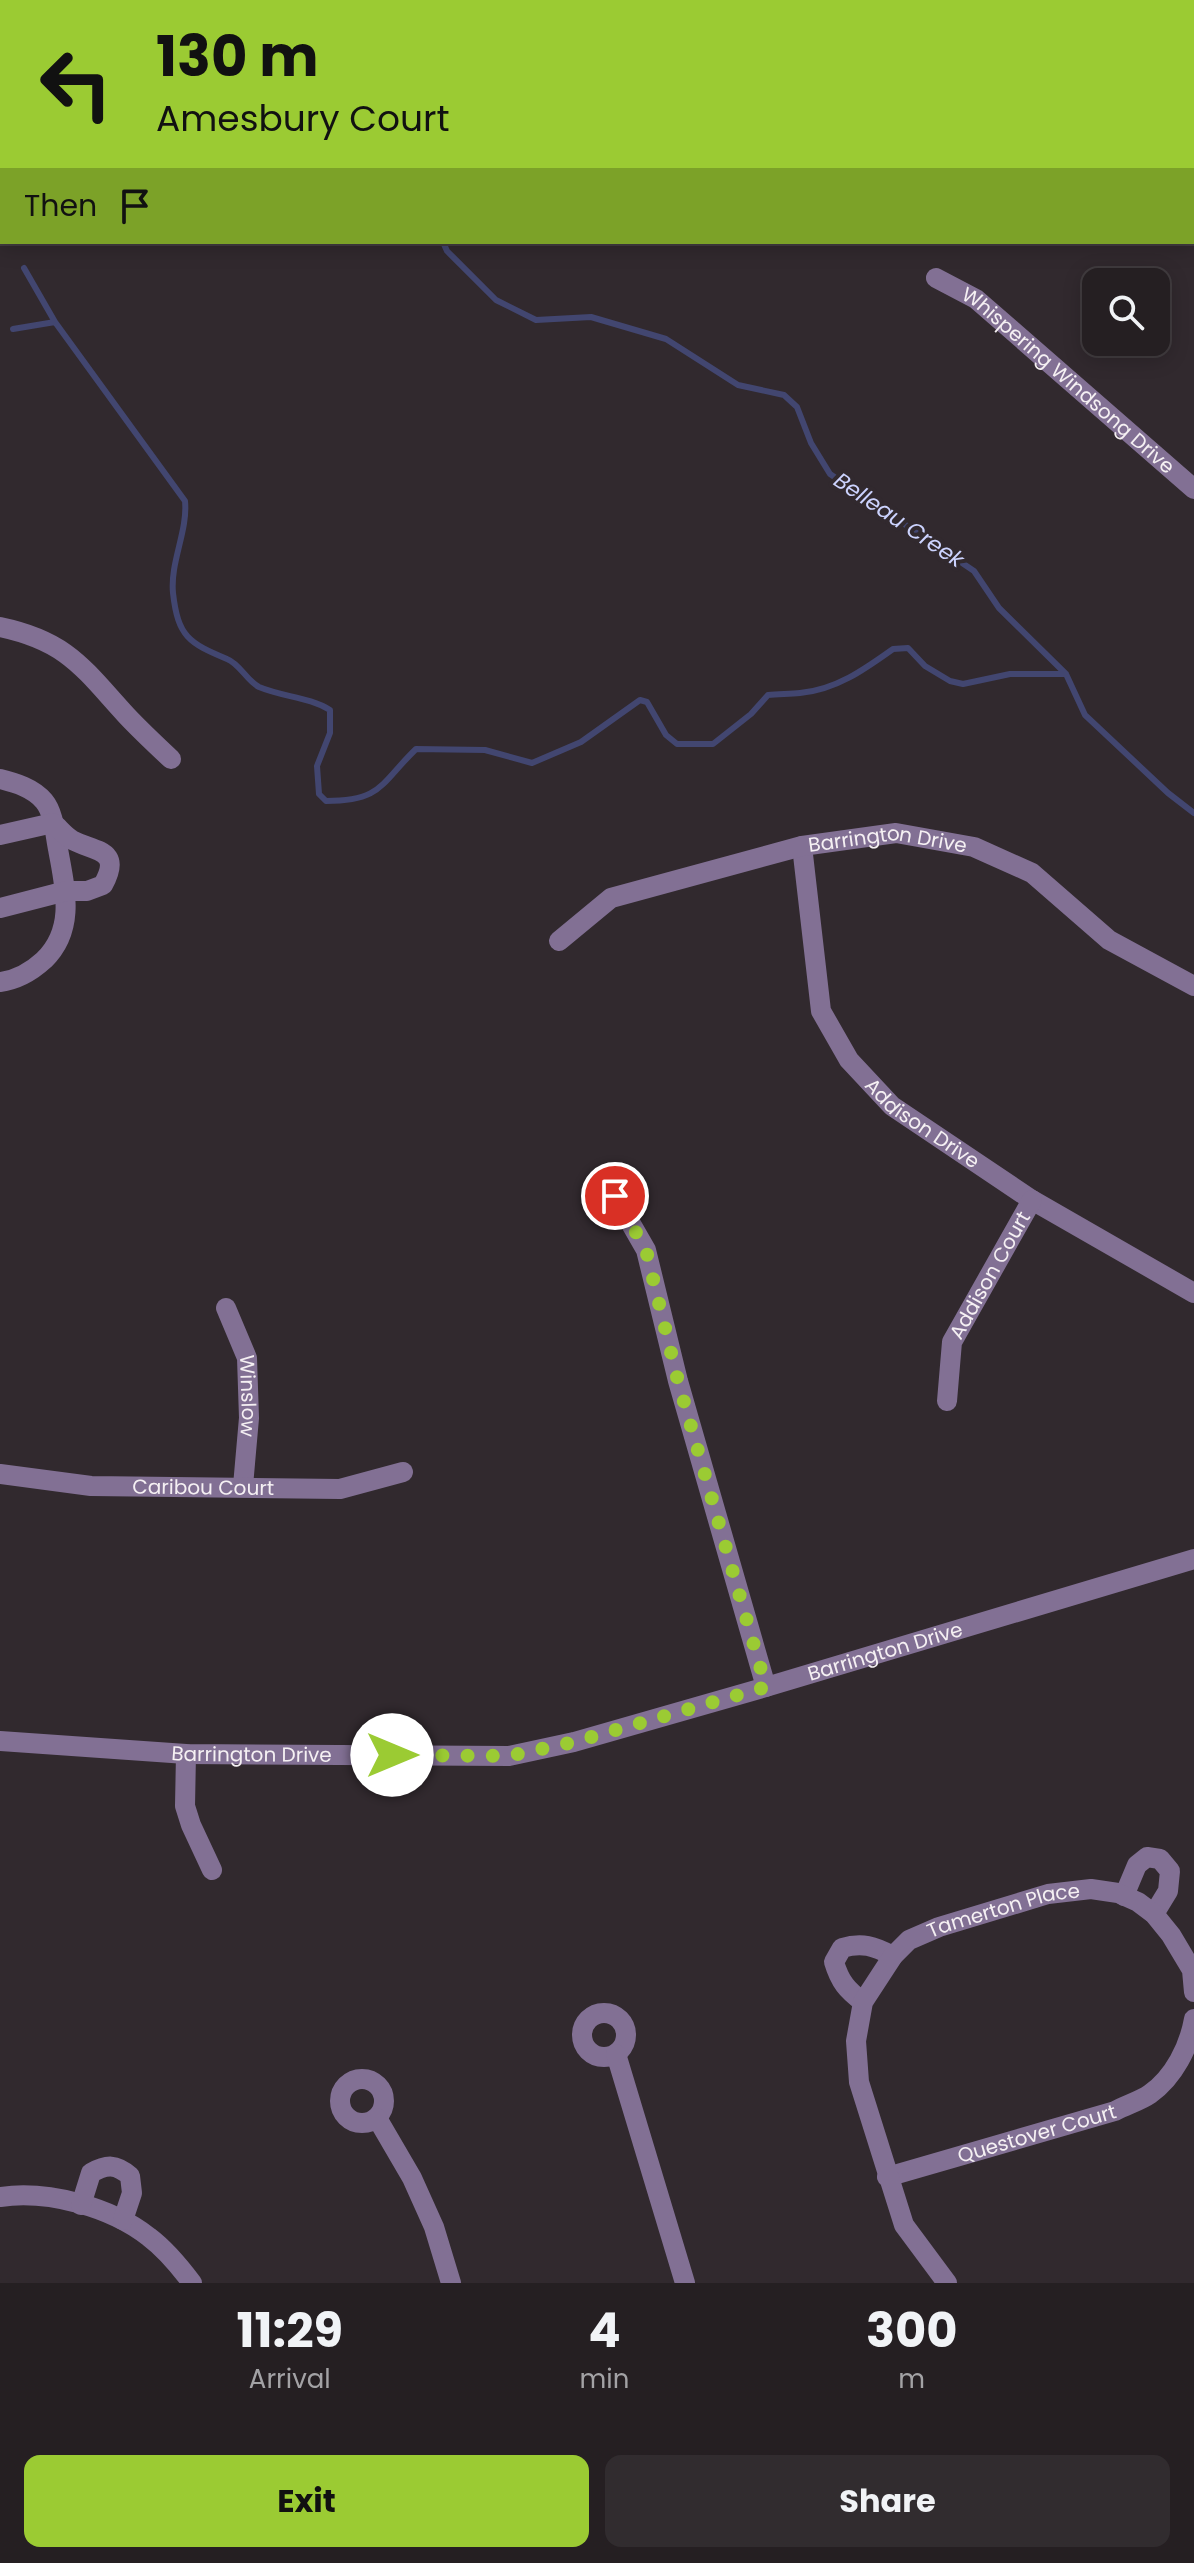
<!DOCTYPE html>
<html lang="en">
<head>
<meta charset="utf-8">
<style>
  :root { --surface:#251f22; --page:#312c2f; --text:#f1f3f6; --muted:#a3a2a5; --line:#423d40; --accent:#9bcb33 }
  body { margin:0; font-family:Poppins,sans-serif; background:var(--page); color:var(--text); height:100vh; display:flex; flex-direction:column; font-size:30px; white-space:nowrap }
  * { box-sizing:border-box; margin:0 }
  p { font-size:26px; color:var(--muted) }
  .icon { flex:none; width:44px; height:44px; fill:none; stroke:currentColor; stroke-width:2; stroke-linecap:round; stroke-linejoin:round }
  .map { position:relative; height:2283px; overflow:hidden }
  .side { display:flex; flex-direction:column; background:var(--surface); flex:1 }
  .side>* { flex:none }
  .top-card { position:absolute; left:0px; top:0px; width:1194px; height:244px; box-shadow:0 4px 20px #0003,0 0 0 2px var(--line); background:#9bcb33; color:#111; overflow:hidden }
  .fabs { position:absolute; left:1082px; top:268px; display:grid; gap:16px }
  .fabs a { display:grid; place-items:center; width:88px; height:88px; border-radius:16px; background:var(--surface); box-shadow:0 4px 20px #0003,0 0 0 2px var(--line); font-size:40px }
  .pin { position:absolute; display:grid; place-items:center; width:68px; height:68px; color:#fff; margin:-34px; border:4px solid #fff; border-radius:50%; box-shadow:0 2px 8px #0007 }
  .me { position:absolute; width:88px; margin:-44px; rotate:90deg; stroke-linejoin:round; filter:drop-shadow(0 0 6px #0008) }
  .turn { display:flex; align-items:center; gap:28px; height:168px; padding:0 24px; font-size:36px }
  .turn .icon { width:104px; height:104px; stroke-width:2.5 }
  .turn b { display:block; font-size:56px; line-height:68px }
  .then { display:flex; align-items:center; height:76px; padding:0 24px; background:#0003; gap:16px; font-size:30px }
  .eta { display:flex; justify-content:space-evenly; align-items:center; height:136px; text-align:center }
  .eta b { font-size:48px; font-weight:700; line-height:56px }
  .action { display:flex; gap:16px; margin-top:auto; padding:16px 24px }
  .action a { flex:1; height:92px; border-radius:16px; background:var(--accent); color:#111; font-size:32px; font-weight:700; line-height:92px; text-align:center }
  .action a+a { background:var(--page); color:var(--text) }
  .map>svg:first-child { display:block }
  .lines { fill:none; stroke-linecap:round; stroke-linejoin:round }
  .stream { stroke:#424670; stroke-width:6 }
  .minor { stroke:#827094; stroke-width:20 }
  .major { stroke:#dab4fe; stroke-width:20 }
  .route { stroke:#9bcb33; stroke-width:14; stroke-dasharray:0 25.2 }
  .labels { text-anchor:middle; dominant-baseline:central; stroke-width:8; stroke-linejoin:round; paint-order:stroke }
  .street-label { font-size:20px; fill:#f5f0f3; stroke:#31292e }
  .water-label { font-size:22px; font-style:italic; fill:#ccd3fe; stroke:#31292e }
</style>
</head>
<body>
<div class="map">
<svg width="1194" height="2283" viewBox="0 0 1194 2283">
  <rect width="100%" height="100%" fill="#31292e"/>
  <g class="lines">
    <path class="stream" d="M432,2L433,0
      M443,242L447,251L496,300L536,320L591,317L666,339L738,385L784,395L797,407L811,443L830,474L974,571L999,608L1066,674L1085,715L1168,793L1194,813
      M24,268L55,322L185,501C188,531 170,562 173,593C178,637 189,643 227,659C240,664 247,681 259,687C283,697 309,697 330,710V733L317,766L319,794L326,801C382,801 380,784 416,749L485,750L532,763L581,742L640,700L647,702L666,735L677,744H713L751,714L768,695C779,694 790,694 800,693C836,690 865,669 893,649L908,648L925,666L950,681L963,684L1010,674H1066
      M13,329L55,322"/>
    <g class="minor">
      <path d="M1044,0L1045,2"/>
      <path d="M109,2V0"/>
      <path d="M164,2V0"/>
      <path d="M896,2L903,0"/>
      <path d="M1192,152L1194,153"/>
      <path id="s1" d="M936,278L976,299L1194,489"/>
      <path d="M0,627C67,641 83,668 126,715C140,730 156,745 171,759"/>
      <path d="M0,779C16,783 33,788 44,801C54,813 55,834 58,849C65,888 76,929 44,960C32,971 16,980 0,982"/>
      <path d="M0,835L53,823C59,828 65,836 72,840C95,852 123,849 103,885L87,891H66L0,908"/>
      <path id="s2" d="M802,846L821,1011L849,1060L892,1106L1032,1200L1194,1293"/>
      <path id="s3" d="M559,941L611,898L802,846L896,833L974,847L1032,873L1109,940L1194,986"/>
      <path d="M615,1196L646,1250L678,1381L766,1687"/>
      <path id="s4" d="M226,1308L247,1358L249,1418L243,1486"/>
      <path id="s5" d="M947,1401L952,1342L1032,1200"/>
      <path id="s6" d="M0,1474L91,1486L340,1489L403,1472"/>
      <path id="s7" d="M0,1741L186,1754L509,1756L574,1742L766,1687L1194,1559"/>
      <path d="M186,1754L185,1806L191,1825L212,1870"/>
      <path d="M1124,1896L1137,1865L1147,1857L1160,1859L1170,1871L1168,1891L1154,1914"/>
      <path d="M863,2002C847,1990 840,1982 834,1962L842,1948C862,1942 874,1946 893,1956"/>
      <circle cx="604" cy="2035" r="22"/>
      <path d="M616,2054L685,2283"/>
      <circle cx="362" cy="2101" r="22"/>
      <path d="M377,2118L412,2178L434,2227L451,2283"/>
      <path id="s8" d="M887,2177L1115,2111C1126,2105 1140,2101 1150,2094C1174,2077 1189,2047 1194,2019"/>
      <path d="M0,2197C48,2190 111,2207 149,2237C165,2249 180,2267 192,2283"/>
      <path d="M81,2205L91,2173C107,2164 116,2164 130,2176L132,2193L123,2220"/>
      <path id="s9" d="M947,2283L904,2225L859,2082L856,2041L863,2002L893,1956L909,1940L939,1927L1048,1894L1091,1889L1118,1893L1138,1902L1154,1914L1171,1935L1192,1970L1194,1992"/>
    </g>
    <path class="major" d="M30,2L31,0
      M0,183L2,172"/>
  </g>
  <g class="lines">
    <path class="route" d="M392,1755L509,1756L574,1742L766,1687L678,1381L646,1250L615,1196"/>
  </g>
  <g class="labels">
    <g class="street-label">
      <text stroke="none"><textPath href="#s1" startOffset="168">Whispering Windsong Drive</textPath></text>
      <text stroke="none"><textPath href="#s3" startOffset="352">Barrington Drive</textPath></text>
      <text stroke="none"><textPath href="#s2" startOffset="320">Addison Drive</textPath></text>
      <text stroke="none"><textPath href="#s5" startOffset="136">Addison Court</textPath></text>
      <text stroke="none"><textPath href="#s4" startOffset="92">Winslow</textPath></text>
      <text stroke="none"><textPath href="#s6" startOffset="204">Caribou Court</textPath></text>
      <text stroke="none"><textPath href="#s7" startOffset="900">Barrington Drive</textPath></text>
      <text stroke="none"><textPath href="#s7" startOffset="252">Barrington Drive</textPath></text>
      <text stroke="none"><textPath href="#s9" startOffset="480">Tamerton Place</textPath></text>
      <text stroke="none"><textPath href="#s8" startOffset="156">Questover Court</textPath></text>
    </g>
    <g class="water-label">
      <text transform="translate(899 520) rotate(34)">Belleau Creek</text>
    </g>
  </g>
</svg>
<div class="fabs">
<a><svg class="icon" aria-label="search" viewBox="0 0 24 24"><circle cx="10" cy="10" r="6"/><path d="M15 15l6 6"/></svg></a>
</div>
<div class="pin" style="left:615px;top:1196px;background:#d93025"><svg class="icon" aria-label="arrive" viewBox="0 0 24 24"><path d="M6 21V4h12l-3 4 3 4H6"/></svg></div>
<svg class="me" style="left:392px;top:1755px" viewBox="-20 -20 40 40"><circle r="19" fill="#fff"/><path d="M0-13L10 11 0 6-10 11z" fill="#9bcb33"/></svg>
<div class="top-card">
<div class="turn"><svg class="icon" aria-label="left" viewBox="0 0 24 24"><path d="M17 20v-9H6M10 6l-5 5 5 5"/></svg><div><b>130 m</b>Amesbury Court</div></div>
<div class="then">Then<svg class="icon" aria-label="arrive" viewBox="0 0 24 24"><path d="M6 21V4h12l-3 4 3 4H6"/></svg></div>
</div>
</div>
<section class="side">
<div class="eta">
<div><b>11:29</b><p>Arrival</p></div>
<div><b>4</b><p>min</p></div>
<div><b>300</b><p>m</p></div>
</div>
<div class="action"><a>Exit</a><a>Share</a></div>
</section>
</body>
</html>
